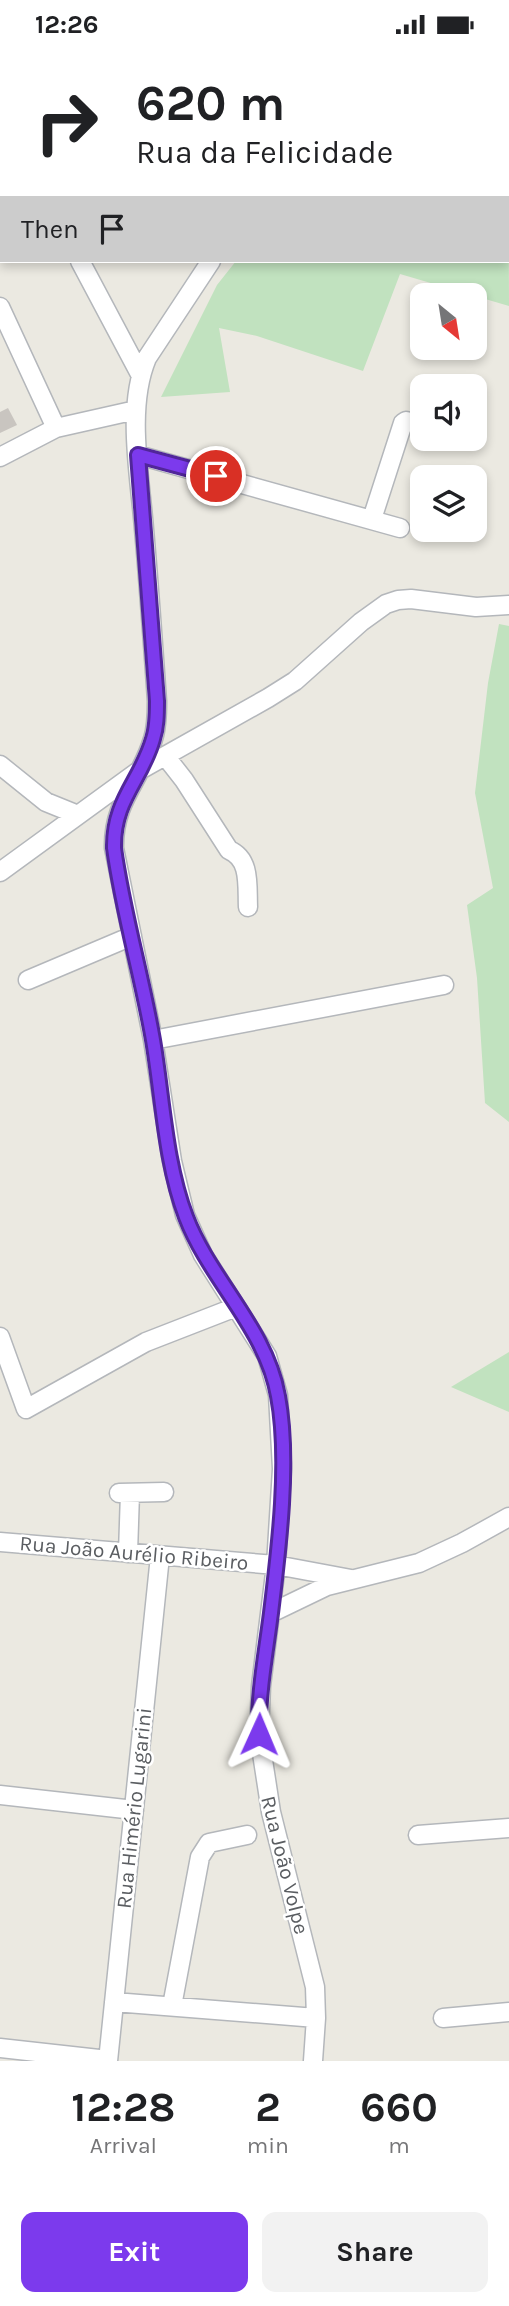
<!DOCTYPE html>
<html lang="en">
<head>
<meta charset="utf-8">
<style>
  :root { --surface:#fff; --page:#f2f2f2; --text:#202124; --muted:#757577; --accent:#7c3aed }
  body { margin:0; font-family:Karla,sans-serif; background:var(--page); color:var(--text); height:100vh; display:flex; flex-direction:column; font-size:26px; white-space:nowrap }
  * { box-sizing:border-box; margin:0 }
  p { font-size:23px; color:var(--muted) }
  .icon { flex:none; width:38px; height:38px; fill:none; stroke:currentColor; stroke-width:2; stroke-linecap:round; stroke-linejoin:round }
  .map { position:relative; height:2012px; overflow:hidden }
  .drawer { display:flex; flex-direction:column; background:var(--surface); flex:1 }
  .drawer>* { flex:none }
  .hud { position:absolute; left:0px; top:0px; width:509px; height:214px; box-shadow:0 4px 10px #0003; background:#fff; color:var(--text); overflow:hidden }
  .needle { width:46px; rotate:150deg }
  .fabs { position:absolute; left:410px; top:234px; display:grid; gap:14px }
  .fabs a { display:grid; place-items:center; width:77px; height:77px; border-radius:14px; background:var(--surface); box-shadow:0 4px 10px #0003; font-size:35px }
  .pin { position:absolute; display:grid; place-items:center; width:60px; height:60px; color:#fff; margin:-30px; border:4px solid #fff; border-radius:50%; box-shadow:0 2px 7px #0007 }
  .me { position:absolute; width:77px; margin:-38px; rotate:1deg; stroke-linejoin:round; filter:drop-shadow(0 0 5px #0008) }
  .turn { display:flex; align-items:center; gap:24px; height:147px; padding:0 21px; font-size:32px }
  .turn .icon { width:91px; height:91px; stroke-width:2.5 }
  .turn b { display:block; font-size:49px; line-height:60px }
  .then { display:flex; align-items:center; height:66px; padding:0 21px; background:#0003; gap:14px; font-size:26px }
  .eta { display:flex; justify-content:space-evenly; align-items:center; height:119px; text-align:center }
  .eta b { font-size:42px; font-weight:700; line-height:49px }
  .cta { display:flex; gap:14px; margin-top:auto; padding:14px 21px }
  .cta a { flex:1; height:80px; border-radius:14px; background:var(--accent); color:#fff; font-size:28px; font-weight:700; line-height:80px; text-align:center }
  .cta a+a { background:var(--page); color:var(--text) }
  .status { display:flex; justify-content:space-between; align-items:center; height:49px; padding:0 35px; background:var(--surface); direction:ltr }
  .status svg { height:19px; fill:currentColor }
  .map>svg:first-child { display:block }
  .green { fill:#c1e2bf }
  .building { fill:#c9c5c0 }
  .lines { fill:none; stroke-linecap:round; stroke-linejoin:round }
  .minor-casing { stroke:#b4b7bb; stroke-width:21 }
  .minor { stroke:#fff; stroke-width:18 }
  .route-casing { stroke:#51269a; stroke-width:18 }
  .route { stroke:#7c3aed; stroke-width:12 }
  .labels { text-anchor:middle; dominant-baseline:central; stroke-width:5; stroke-linejoin:round; paint-order:stroke }
  .street-label { font-size:21px; fill:#5a5d61; stroke:#fff }
</style>
</head>
<body>
<div class="status"><b>12:26</b><svg viewBox="0 0 49 12"><path d="M0 12V9h3v3zM5 12V6h3v6zM10 12V3h3v9zM15 12V0h3v12zM26 1h20v11H26zM47 4h2v5h-2z"/></svg></div>
<div class="map">
<svg width="509" height="2012" viewBox="0 0 509 2012">
  <rect width="100%" height="100%" fill="#ebe9e1"/>
  <path class="green" d="M508,4L509,257L400,225L363,322L257,287L219,279L230,343L161,348L217,236L236,212H508Z
    M499,575L509,577V1073L485,1054L477,929L467,856L493,839L475,744L488,634Z
    M509,1303V1363L451,1338Z"/>
  <path class="building" d="M8,359L17,376L0,384V363Z"/>
  <g class="lines">
    <g class="minor-casing">
      <path id="minor" d="M53,0L54,2
        M415,2L418,0
        M80,212L140,325
        M211,212L147,309C126,359 140,427 144,480C149,537 153,594 157,652C157,664 157,678 153,690C141,732 113,751 114,799L153,991L172,1112L185,1166L203,1206L267,1307L278,1346L282,1420L276,1516L261,1637L259,1685L271,1763L315,1938L316,1969L313,2012
        M0,258L56,379
        M138,406L400,479
        M0,408L56,379L136,361
        M372,470L403,374L406,372L415,374
        M166,708L184,731L229,801C251,810 247,837 248,858
        M0,716L46,753L78,766
        M0,823L140,721L268,649L295,632L361,573L386,555L398,551L411,550L476,558L509,556
        M28,931L132,887
        M153,991L444,936
        M0,1288L26,1360L146,1293L236,1258
        M119,1444L164,1443
        M0,1493L276,1516L351,1530
        M128,1504L130,1444
        M271,1564L327,1537L419,1514L462,1494L509,1468
        M0,1746L134,1761
        M418,1786L509,1779
        M114,1953L316,1969
        M172,1957L200,1808L209,1794L247,1786
        M443,1969L509,1963
        M0,1999L108,2011
        M108,2012L160,1507"/>
    </g>
    <use href="#minor" class="minor"/>
  </g>
  <g class="lines">
    <g class="route-casing">
      <path id="route" d="M216,427L138,406L157,652C157,665 157,678 153,690C141,732 113,751 114,799C123,864 142,927 153,991C163,1050 165,1113 186,1168C210,1231 266,1279 278,1347C290,1410 279,1499 271,1564C266,1604 258,1644 259,1685"/>
    </g>
    <use href="#route" class="route"/>
  </g>
  <g class="labels">
    <g class="street-label">
      <text transform="translate(134 1504) rotate(5)">Rua João Aurélio Ribeiro</text>
      <text transform="translate(134 1759) rotate(-84)">Rua Himério Lugarini</text>
      <text transform="translate(285 1816) rotate(76)">Rua João Volpe</text>
    </g>
  </g>
</svg>
<div class="fabs">
<a><svg class="needle" viewBox="-14 -14 28 28"><path d="M0-13l5 13h-10z" fill="#e53935"/><path d="M0 13l5-13h-10z" fill="#757577"/></svg></a>
<a><svg class="icon" aria-label="sound" viewBox="0 0 24 24"><path d="M4 9h4l5-4v14l-5-4H4zM17 9q2 3 0 6"/></svg></a>
<a><svg class="icon" aria-label="layers" viewBox="0 0 24 24"><path d="M12 4l9 5-9 5-9-5zM3 14l9 5 9-5"/></svg></a>
</div>
<div class="pin" style="left:216px;top:427px;background:#d93025"><svg class="icon" aria-label="arrive" viewBox="0 0 24 24"><path d="M6 21V4h12l-3 4 3 4H6"/></svg></div>
<svg class="me" style="left:259px;top:1685px" viewBox="-20 -20 40 40"><path d="M0-17L14 15 0 8-14 15z" fill="#7c3aed" stroke="#fff" stroke-width="4"/></svg>
<div class="hud">
<div class="turn"><svg class="icon" aria-label="right" viewBox="0 0 24 24"><path d="M7 20v-9h11M14 6l5 5-5 5"/></svg><div><b>620 m</b>Rua da Felicidade</div></div>
<div class="then">Then<svg class="icon" aria-label="arrive" viewBox="0 0 24 24"><path d="M6 21V4h12l-3 4 3 4H6"/></svg></div>
</div>
</div>
<section class="drawer">
<div class="eta">
<div><b>12:28</b><p>Arrival</p></div>
<div><b>2</b><p>min</p></div>
<div><b>660</b><p>m</p></div>
</div>
<div class="cta"><a>Exit</a><a>Share</a></div>
</section>
</body>
</html>
